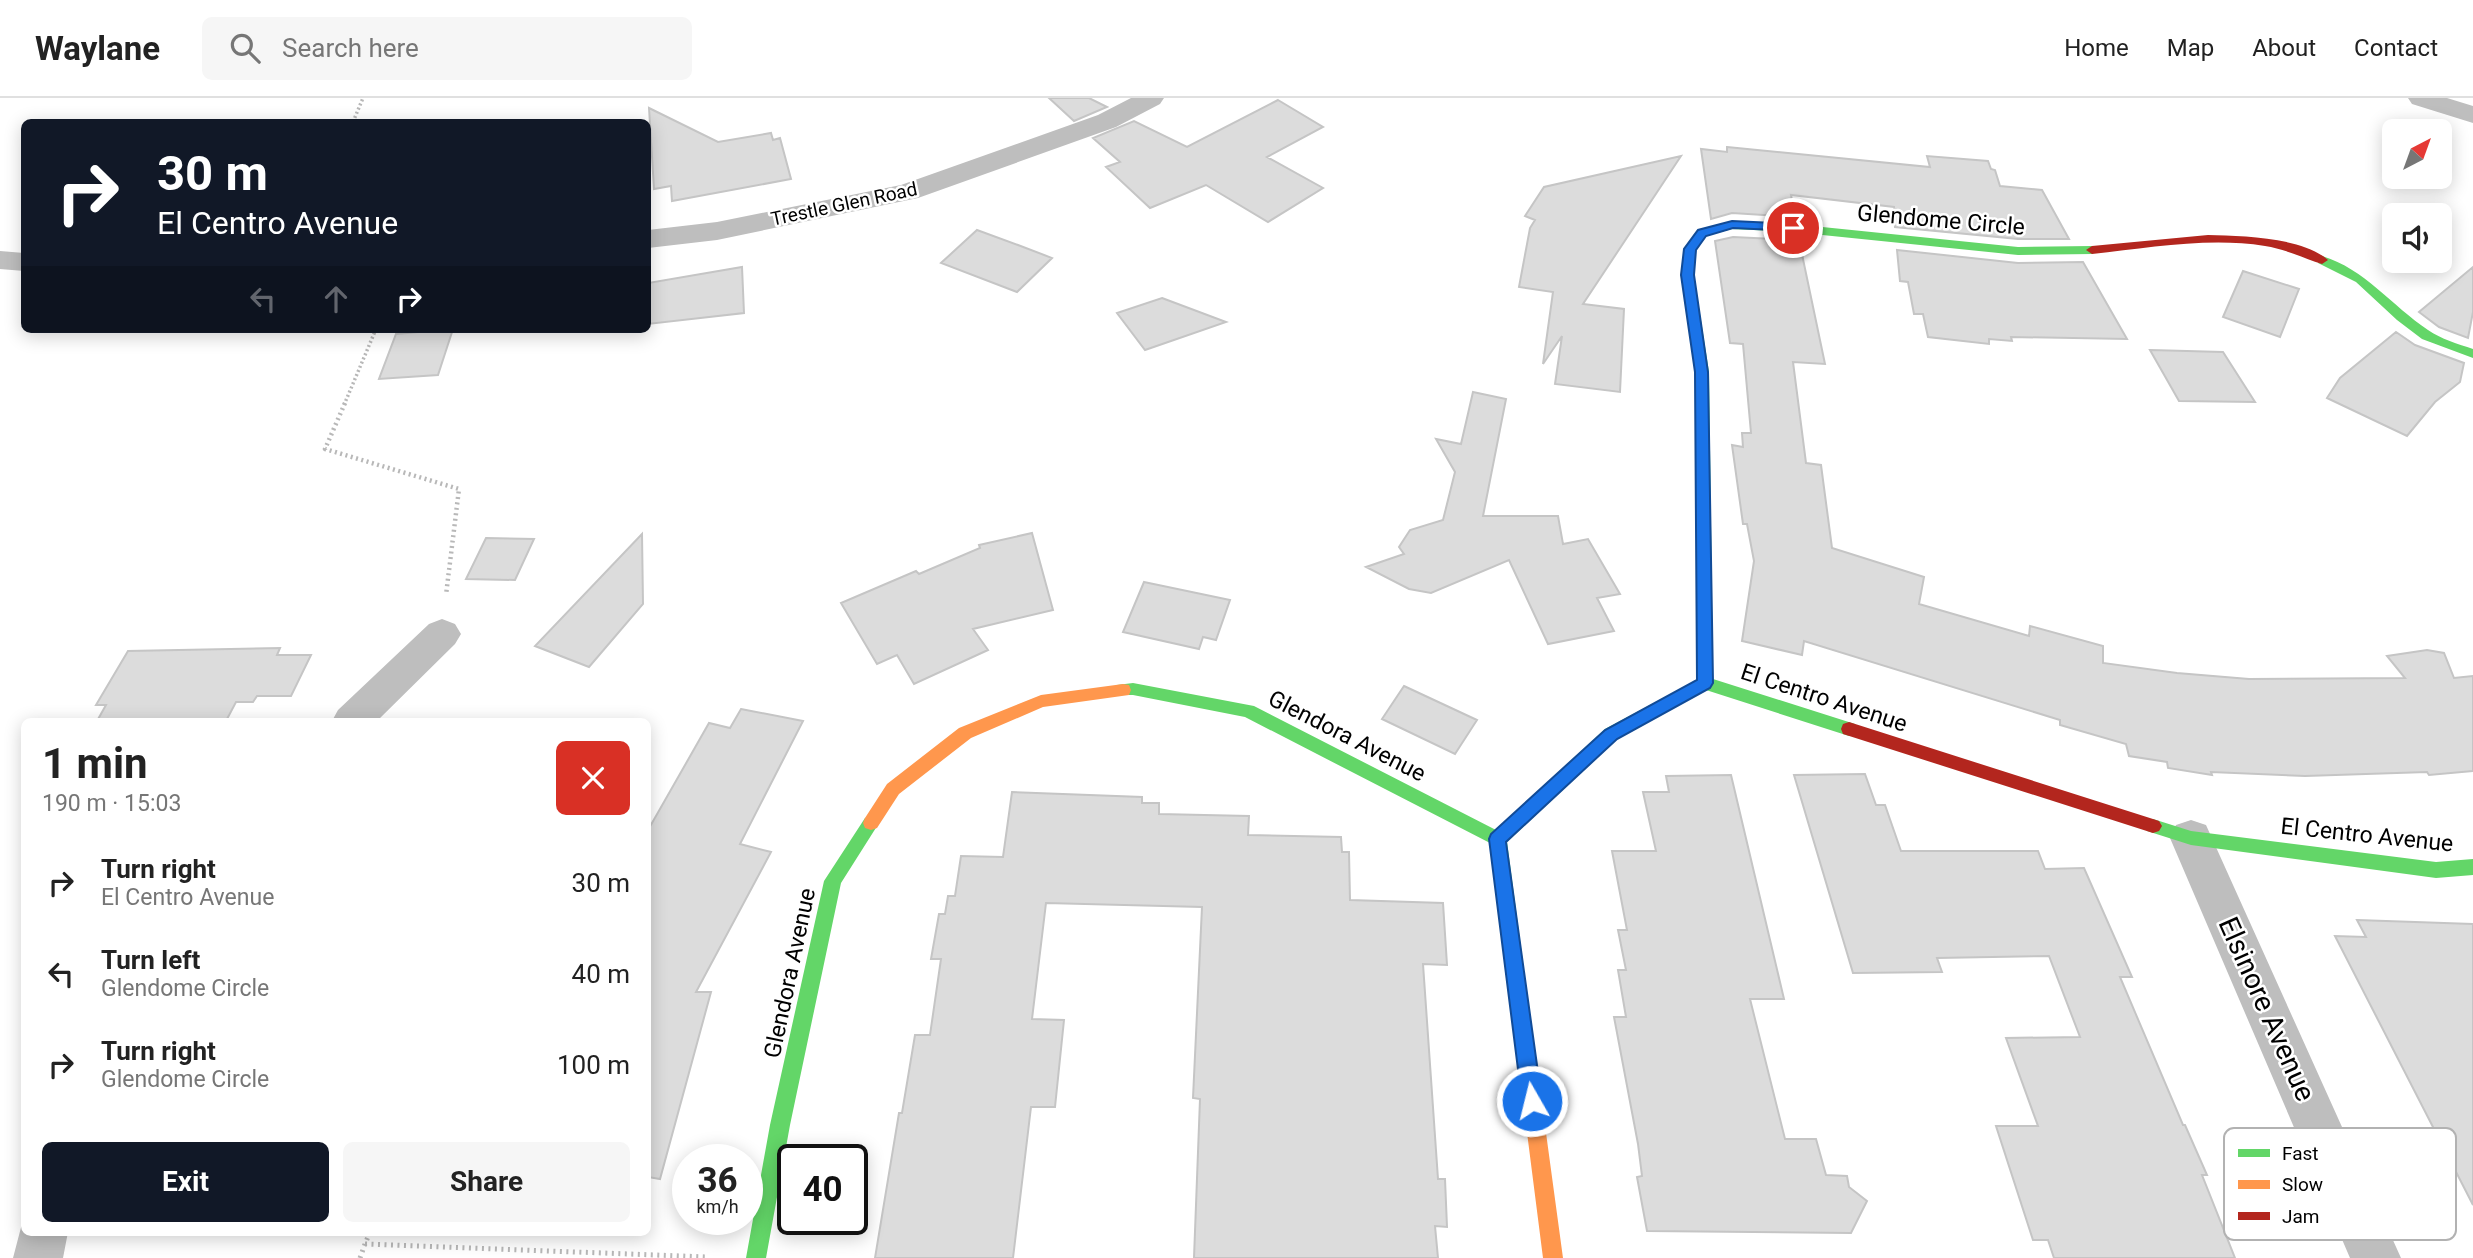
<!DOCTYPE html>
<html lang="en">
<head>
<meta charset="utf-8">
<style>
  :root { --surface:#fff; --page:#f6f6f6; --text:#222; --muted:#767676; --line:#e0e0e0; --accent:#111827 }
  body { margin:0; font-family:Roboto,sans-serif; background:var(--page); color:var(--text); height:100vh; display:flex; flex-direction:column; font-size:26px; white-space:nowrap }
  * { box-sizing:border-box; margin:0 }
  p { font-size:23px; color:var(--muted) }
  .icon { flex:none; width:38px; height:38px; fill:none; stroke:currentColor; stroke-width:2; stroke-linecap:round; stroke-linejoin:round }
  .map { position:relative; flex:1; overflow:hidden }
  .panel { position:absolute; left:21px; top:620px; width:630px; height:518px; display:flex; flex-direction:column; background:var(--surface); border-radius:10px; box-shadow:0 4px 18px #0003 }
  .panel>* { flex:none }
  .hud { position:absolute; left:21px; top:21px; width:630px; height:214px; border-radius:10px; box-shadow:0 4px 18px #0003; background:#111827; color:#fff; overflow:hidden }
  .needle { width:46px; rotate:41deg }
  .tools { position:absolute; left:2382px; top:21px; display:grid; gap:14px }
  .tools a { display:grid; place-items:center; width:70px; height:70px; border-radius:10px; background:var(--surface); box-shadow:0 4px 18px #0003; font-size:35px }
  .speed { position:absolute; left:672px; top:1046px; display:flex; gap:14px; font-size:35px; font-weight:700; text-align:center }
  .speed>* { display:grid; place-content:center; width:91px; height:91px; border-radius:50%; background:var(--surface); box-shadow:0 4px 18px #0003; line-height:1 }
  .speed small { font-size:18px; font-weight:400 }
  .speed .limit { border:4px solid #111; border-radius:10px; background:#fff; color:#111 }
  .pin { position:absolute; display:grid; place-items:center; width:60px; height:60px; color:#fff; margin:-30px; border:4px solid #fff; border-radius:50%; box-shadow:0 2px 7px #0007 }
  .me { position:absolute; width:77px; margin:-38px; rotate:352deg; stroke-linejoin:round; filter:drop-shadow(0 0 5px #0008) }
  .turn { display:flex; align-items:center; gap:24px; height:147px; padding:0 21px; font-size:32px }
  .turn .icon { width:91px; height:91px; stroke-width:2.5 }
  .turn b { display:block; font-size:49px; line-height:60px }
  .lanes { display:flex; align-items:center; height:66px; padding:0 21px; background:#0003; justify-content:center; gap:35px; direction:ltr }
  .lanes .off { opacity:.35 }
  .round { display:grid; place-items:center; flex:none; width:74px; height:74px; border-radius:10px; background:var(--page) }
  .overview { display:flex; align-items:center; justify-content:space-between; height:119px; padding:0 21px }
  h1 { font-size:42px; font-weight:700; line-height:52px }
  .button { display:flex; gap:14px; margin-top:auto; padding:14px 21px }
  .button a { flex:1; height:80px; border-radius:10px; background:var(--accent); color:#fff; font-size:28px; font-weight:700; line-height:80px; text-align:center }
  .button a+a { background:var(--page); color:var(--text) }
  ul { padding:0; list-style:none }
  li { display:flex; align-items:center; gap:21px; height:91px; padding:0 21px }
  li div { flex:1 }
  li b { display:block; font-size:26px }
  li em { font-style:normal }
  header { display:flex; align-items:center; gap:42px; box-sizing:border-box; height:98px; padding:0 35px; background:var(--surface); border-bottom:2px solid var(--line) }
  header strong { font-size:33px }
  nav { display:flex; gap:38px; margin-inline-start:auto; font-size:24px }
  .search { width:490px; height:63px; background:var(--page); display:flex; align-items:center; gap:18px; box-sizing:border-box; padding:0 24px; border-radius:10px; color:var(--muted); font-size:26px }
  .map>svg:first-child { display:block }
  .building { fill:#dcdcdc; stroke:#c5c5c5; stroke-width:2 }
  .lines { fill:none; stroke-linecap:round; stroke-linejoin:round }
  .path-far2 { stroke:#b8b8b8; stroke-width:3.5; stroke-dasharray:2 2.5; stroke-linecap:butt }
  .path-far1 { stroke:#b8b8b8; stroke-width:4.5; stroke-dasharray:2 3.5; stroke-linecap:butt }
  .path { stroke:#b8b8b8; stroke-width:5; stroke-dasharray:2 4.5; stroke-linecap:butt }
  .street { fill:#bebebe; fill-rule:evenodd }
  .fast { fill:#63d668; fill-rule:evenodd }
  .slow { fill:#ff974d; fill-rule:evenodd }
  .jam { fill:#b3261e; fill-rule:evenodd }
  .route { fill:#1a73e8; stroke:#114b97; stroke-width:2 }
  .labels { text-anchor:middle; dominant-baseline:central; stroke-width:5; stroke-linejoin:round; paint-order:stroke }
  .far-street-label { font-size:19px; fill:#000; stroke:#fff }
  .street-label { font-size:23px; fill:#000; stroke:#fff }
  .near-street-label { font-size:28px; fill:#000; stroke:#fff }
  .key { fill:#fff; stroke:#b2b2b2; stroke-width:2 }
  .key-label { font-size:19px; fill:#000 }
</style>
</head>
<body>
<header>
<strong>Waylane</strong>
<div class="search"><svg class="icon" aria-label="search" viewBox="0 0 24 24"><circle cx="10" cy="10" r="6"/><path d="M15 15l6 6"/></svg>Search here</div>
<nav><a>Home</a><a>Map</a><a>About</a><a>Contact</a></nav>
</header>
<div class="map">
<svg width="2473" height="1160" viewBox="0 0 2473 1160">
  <rect width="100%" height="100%" fill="#fff"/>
  <path class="building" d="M1049,0H1089L1107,9L1074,23Z
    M1278,2L1323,29L1267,59L1323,90L1268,124L1206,87L1150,110L1106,69L1120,64L1093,40L1134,23L1187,49Z
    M649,10L718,44L771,35L773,42L780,40L791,81L672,103L671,88L654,91Z
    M1727,49L1930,69L1927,58L1988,63L1991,71L1995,72L2000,88L2042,92L2069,141H2018L1895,129L1894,109L1791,97L1795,119L1732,115L1711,121L1701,51L1727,54Z
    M1681,58L1583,206L1624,211L1620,294L1555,286L1562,238L1543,266L1553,194L1519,189L1530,130L1535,122L1525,118L1544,89Z
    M977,132L1018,147L1052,160L1017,194L941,165Z
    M1733,139L1799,142L1825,266L1793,264L1806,365L1821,367L1832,450L1924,479L1919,506L2029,538L2030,528L2103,548V565L2177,575L2249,581L2405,580L2387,558L2427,552L2444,555L2454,580L2473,578V673L2429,677L2427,674L2305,678L2211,674L2212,677L2168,670L2167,664L2129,658L2126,646L2060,627V622L1804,543L1802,557L1742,543L1754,463L1747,426H1743L1732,347L1743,349L1742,335H1751L1743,246L1730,245L1715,143Z
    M1897,152L2018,165L2083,164L2127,241L2011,239L2012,243L1989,241V246L1928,239L1923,216H1914L1908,184L1900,183Z
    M742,169L744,215L648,226V185Z
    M2473,169V214L2468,240L2439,229L2419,214Z
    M2243,173L2299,191L2280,239L2223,219Z
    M1162,200L1226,224L1145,252L1117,215Z
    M453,231L438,277L379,281L396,236Z
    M2396,234L2415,247L2464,265L2460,284L2435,304L2407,338L2327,300L2340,280Z
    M2150,252L2223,254L2255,304L2179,303Z
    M1473,294L1506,301L1483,418H1558L1563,446L1588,441L1620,496L1597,500L1614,533L1548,546L1509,462L1431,495L1409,491L1366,469L1404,456L1399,449L1410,432L1443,422L1455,374L1436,341L1461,346Z
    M1032,435L1053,512L973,531L988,552L914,586L897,557L877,566L841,505L916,473L919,476L980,450L979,447Z
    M642,436L643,506L589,569L535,548Z
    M486,440L534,441L515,482L466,481Z
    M1144,484L1230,502L1216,542L1203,539L1199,551L1123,534Z
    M280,550L277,557H311L291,598H257L253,604H236L226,623H97L106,607H96L128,553Z
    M1404,588L1477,622L1455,656L1382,621Z
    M741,611L803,623L740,746L771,754L696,894H711L660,1081L648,1079V732L709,625L730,630Z
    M1865,676L1876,707H1885L1901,753H2038L2045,771L2084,770L2132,879H2120L2183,1027H2185L2207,1077H2202L2235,1160H2054L2048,1142H2033L1996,1028H2038L2006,940L2080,939L2049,858L1937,860L1942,874L1853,875L1794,677Z
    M1731,677L1784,901H1750L1785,1041H1816L1826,1077L1847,1078L1849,1089L1867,1103L1851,1135L1647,1133L1637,1079L1642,1078L1638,1046L1614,919H1626L1618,872H1626L1618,832H1627L1612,753H1656L1643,694H1669L1666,678Z
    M1012,694L1142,699V705H1159V716L1249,718L1248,737L1341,739L1342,754H1349L1350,802L1443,805L1447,867L1423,866L1438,1081H1445L1447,1129L1435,1128L1438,1160H1194L1200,1001L1193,1000L1202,809L1046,805L1032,921L1064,922L1055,1009H1031L1013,1160H875L899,1015H902L915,937H930L941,861H931L939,816H945L948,798H955L961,758L1003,759Z
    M2357,822L2473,826V1107L2335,838L2366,839Z"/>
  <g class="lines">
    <path class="path-far2" d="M353,24L363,0
      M344,307L376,231"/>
    <path class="path-far1" d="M345,305L325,351L459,391L446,497"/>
    <path class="path" d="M370,1134L365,1146L708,1159
      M360,1160L365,1146"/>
    <path class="street" d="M1131,0H1164L1160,6L1116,29L918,100L717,142L648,150V132L717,124L901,87L1098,17Z
      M2408,0H2447L2473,8V25L2412,6Z
      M0,153L24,155V173L0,171Z
      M442,521L455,526L461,536L455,546L377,623H332L338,612L429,526Z
      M2191,722L2206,727L2401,1160H2350L2170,740L2176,727Z
      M24,1118V1134H68L63,1160H13Z"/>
    <path class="fast" d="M1732,123L1793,126L2018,149L2092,148L2098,152L2092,156L2018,157L1793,134L1732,131L1706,138L1696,151L1694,177L1709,274L1713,581L1855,626L1857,631L1855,636L1849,638L1706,592L1617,641L1507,744L1530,917L1528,923L1521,926L1514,923L1512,917L1490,745L1245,619L1133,597H1117L1115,592L1117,587L1133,585L1254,608L1496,732L1605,631L1697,582L1695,274L1682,177L1684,151L1698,132Z
      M2322,158C2365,171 2392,208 2428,232C2441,241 2458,246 2473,251V260L2422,241L2397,222L2356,184L2318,165V159Z
      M871,718L877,720L879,725L841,785L790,1027L766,1160H746L770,1027L824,783L865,720Z
      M2153,721L2191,733L2436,764L2473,761V777L2436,780L2191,747L2147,733L2144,728L2147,723Z"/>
    <path class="slow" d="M1123,586L1129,587L1131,592L1129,597L1043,609L971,640L899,696L877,730L871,732L865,730L863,725L865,720L887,686L959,630L1041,597Z
      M1521,908L1528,911L1530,917L1563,1160H1543L1512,917L1514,911Z"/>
    <path class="jam" d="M2208,137C2242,138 2302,139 2328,162L2322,166C2303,160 2285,151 2265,148C2208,139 2149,150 2092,156L2086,152L2092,148Z
      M1849,624L2153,721L2159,723L2162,728L2159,733L2153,735L1843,636L1841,631L1843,626Z"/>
  </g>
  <path class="route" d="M1732,123L1793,126L1799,130L1793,133L1733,130L1706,138L1696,152L1694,177L1708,274L1713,585L1710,590L1617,641L1506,744L1542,1003L1539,1010L1532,1013L1525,1010L1522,1003L1489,741L1491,736L1605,632L1697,582L1695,274L1681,177L1684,151L1698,132Z"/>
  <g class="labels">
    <g class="far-street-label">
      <text transform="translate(844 106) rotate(-12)">Trestle Glen Road</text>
    </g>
    <g class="street-label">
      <text transform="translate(1941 122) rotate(5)">Glendome Circle</text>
      <text transform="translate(1824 600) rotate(18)">El Centro Avenue</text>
      <text transform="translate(1347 638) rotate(27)">Glendora Avenue</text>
      <text transform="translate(2367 737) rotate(6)">El Centro Avenue</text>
      <text transform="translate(790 875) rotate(-78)">Glendora Avenue</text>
    </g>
    <g class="near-street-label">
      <text transform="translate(2267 911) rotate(66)">Elsinore Avenue</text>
    </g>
  </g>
  <rect x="2224" y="1030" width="232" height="112" rx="10" class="key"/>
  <rect x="2238" y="1051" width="32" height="8" fill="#63d668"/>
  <rect x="2238" y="1082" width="32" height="9" fill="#ff974d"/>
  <rect x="2238" y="1114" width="32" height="8" fill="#b3261e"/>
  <g class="key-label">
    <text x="2282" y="1062">Fast</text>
    <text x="2282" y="1093">Slow</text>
    <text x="2282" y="1125">Jam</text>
  </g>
</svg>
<div class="tools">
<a><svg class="needle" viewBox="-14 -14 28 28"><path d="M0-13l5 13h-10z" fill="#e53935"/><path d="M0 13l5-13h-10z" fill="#767676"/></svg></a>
<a><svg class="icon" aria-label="sound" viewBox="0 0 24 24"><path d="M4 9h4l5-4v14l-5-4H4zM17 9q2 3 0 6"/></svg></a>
</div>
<div class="speed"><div>36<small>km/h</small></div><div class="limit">40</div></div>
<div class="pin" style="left:1793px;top:130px;background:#d93025"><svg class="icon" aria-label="arrive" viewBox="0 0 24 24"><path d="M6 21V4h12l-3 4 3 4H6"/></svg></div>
<svg class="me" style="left:1532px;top:1003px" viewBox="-20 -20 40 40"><circle r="17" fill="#1a73e8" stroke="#fff" stroke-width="3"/><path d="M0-11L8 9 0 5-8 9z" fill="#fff"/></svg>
<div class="hud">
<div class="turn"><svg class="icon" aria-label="right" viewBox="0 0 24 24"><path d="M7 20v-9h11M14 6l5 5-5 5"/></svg><div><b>30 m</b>El Centro Avenue</div></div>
<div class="lanes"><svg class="icon off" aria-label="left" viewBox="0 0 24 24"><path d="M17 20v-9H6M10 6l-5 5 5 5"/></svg><svg class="icon off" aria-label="ahead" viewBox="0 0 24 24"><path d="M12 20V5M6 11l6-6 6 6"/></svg><svg class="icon" aria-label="right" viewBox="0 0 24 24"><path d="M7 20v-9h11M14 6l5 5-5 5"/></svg></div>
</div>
<section class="panel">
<div class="overview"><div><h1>1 min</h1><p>190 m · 15:03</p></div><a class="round" style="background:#d93025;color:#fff"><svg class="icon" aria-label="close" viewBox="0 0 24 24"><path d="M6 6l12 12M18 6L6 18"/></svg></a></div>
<ul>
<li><svg class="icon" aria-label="right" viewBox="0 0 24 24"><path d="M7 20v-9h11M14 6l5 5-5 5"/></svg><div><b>Turn right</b><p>El Centro Avenue</p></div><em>30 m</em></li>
<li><svg class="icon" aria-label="left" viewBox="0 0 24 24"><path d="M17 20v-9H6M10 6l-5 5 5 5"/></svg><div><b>Turn left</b><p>Glendome Circle</p></div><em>40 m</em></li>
<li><svg class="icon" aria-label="right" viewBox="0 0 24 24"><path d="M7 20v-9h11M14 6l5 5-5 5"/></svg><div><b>Turn right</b><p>Glendome Circle</p></div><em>100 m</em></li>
</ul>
<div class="button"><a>Exit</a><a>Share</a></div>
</section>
</div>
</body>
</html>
